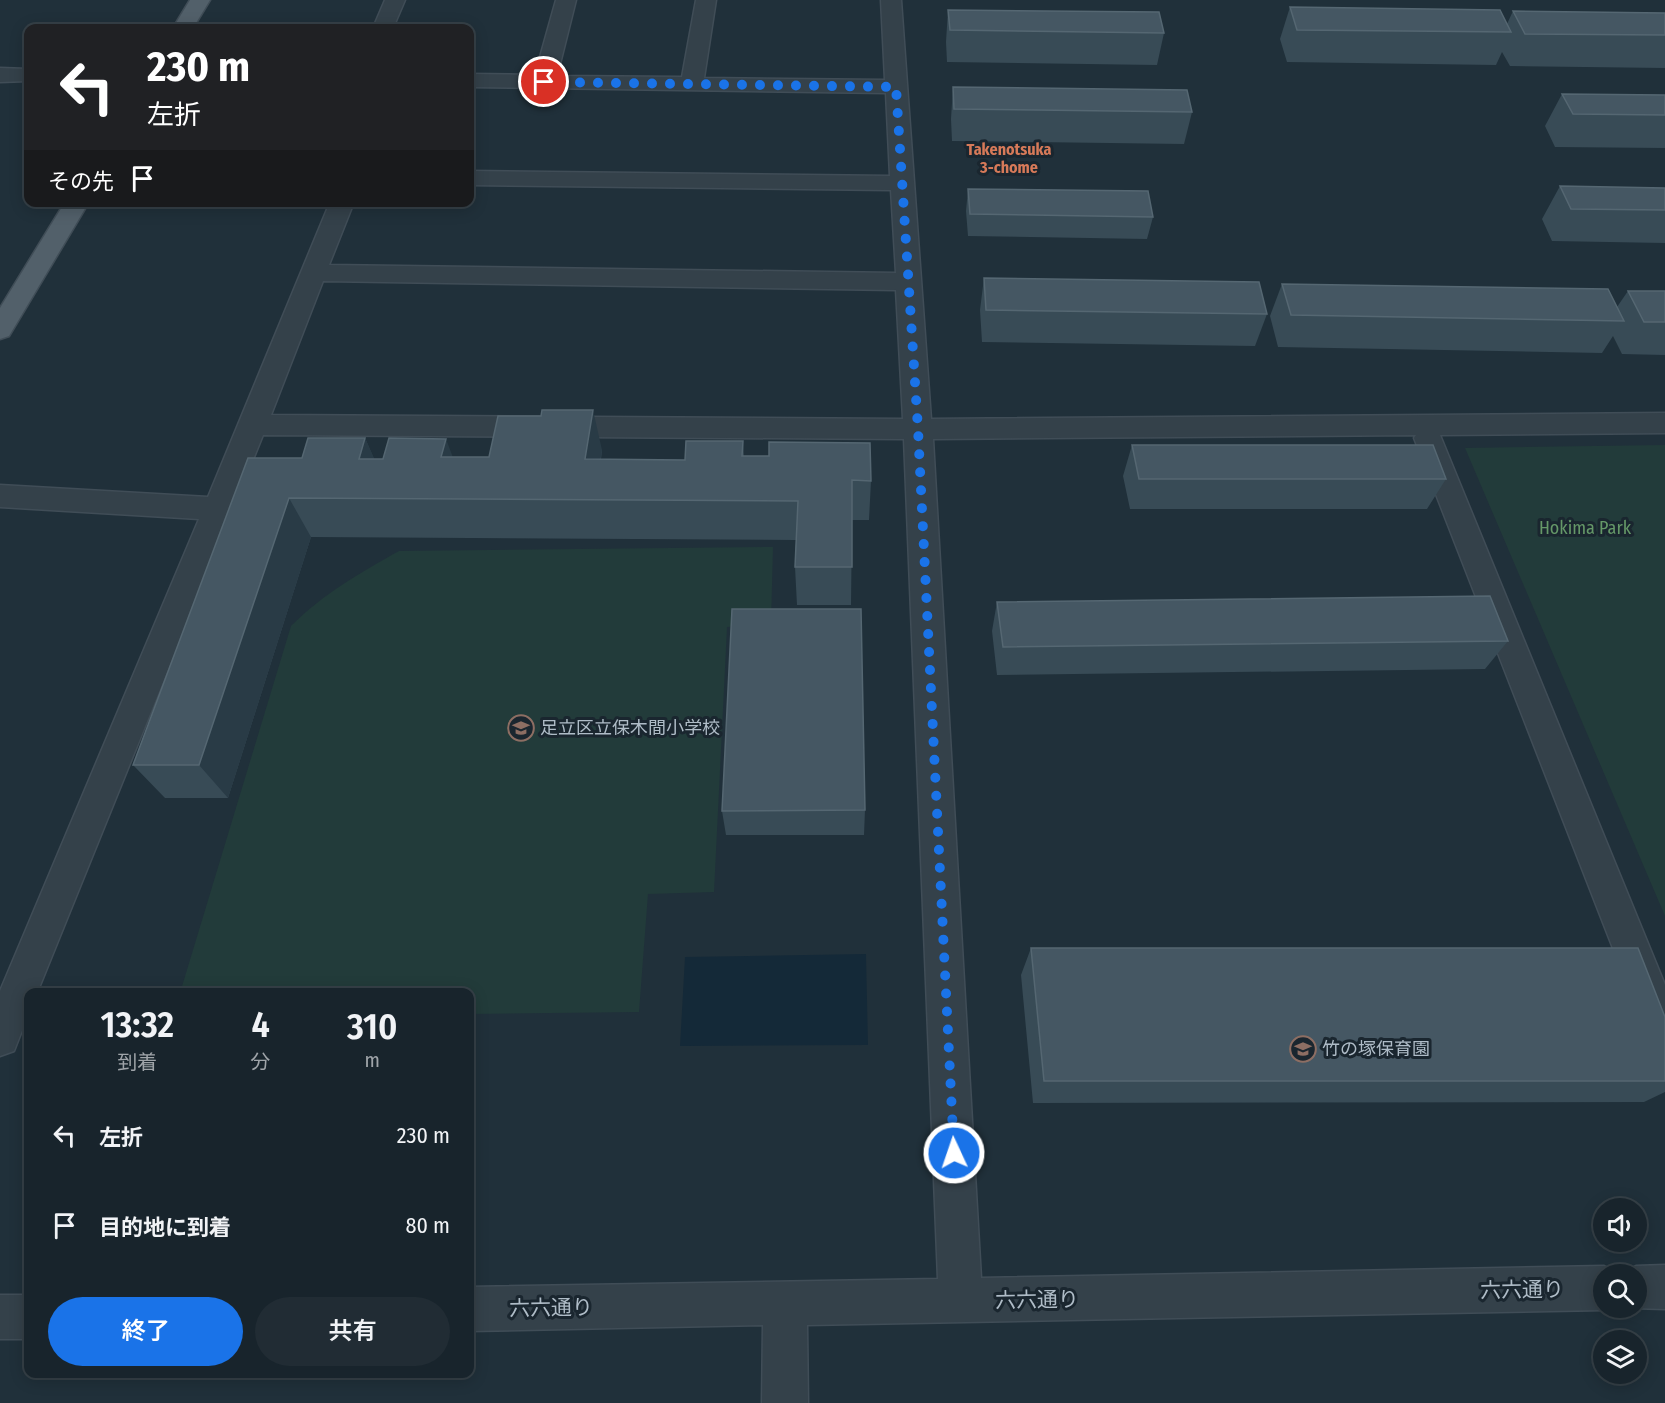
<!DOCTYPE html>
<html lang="ja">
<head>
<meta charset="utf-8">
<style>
  :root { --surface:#18242c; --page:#212c34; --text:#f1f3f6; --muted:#9fa4a9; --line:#364148; --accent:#1a73e8 }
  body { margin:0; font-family:"Fira Sans Condensed","Noto Sans JP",sans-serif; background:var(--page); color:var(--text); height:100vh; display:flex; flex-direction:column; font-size:22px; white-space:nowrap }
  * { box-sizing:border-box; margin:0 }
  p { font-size:20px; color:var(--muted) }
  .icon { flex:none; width:33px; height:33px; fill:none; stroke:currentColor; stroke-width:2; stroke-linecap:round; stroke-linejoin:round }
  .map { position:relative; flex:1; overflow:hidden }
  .sheet { position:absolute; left:24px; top:988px; width:450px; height:390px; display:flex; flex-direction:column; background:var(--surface); border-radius:12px; box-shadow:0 3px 15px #0003,0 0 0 2px var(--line) }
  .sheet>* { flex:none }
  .guide { position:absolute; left:24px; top:24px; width:450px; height:183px; border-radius:12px; box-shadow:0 3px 15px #0003,0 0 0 2px var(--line); background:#202124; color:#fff; overflow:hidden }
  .buttons { position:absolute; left:1593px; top:1198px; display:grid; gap:12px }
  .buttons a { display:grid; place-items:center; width:54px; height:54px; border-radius:50%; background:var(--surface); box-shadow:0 3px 15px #0003,0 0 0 2px var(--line); font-size:30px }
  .pin { position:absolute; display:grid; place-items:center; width:51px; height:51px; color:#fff; margin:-26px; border:3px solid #fff; border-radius:50%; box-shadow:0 2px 6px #0007 }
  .me { position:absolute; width:66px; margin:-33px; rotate:357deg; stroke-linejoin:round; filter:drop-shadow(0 0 4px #0008) }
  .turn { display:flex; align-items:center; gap:21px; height:126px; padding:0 24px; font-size:27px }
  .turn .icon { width:78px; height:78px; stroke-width:2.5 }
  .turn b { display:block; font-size:42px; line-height:51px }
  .then { display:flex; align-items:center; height:57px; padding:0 24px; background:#0003; gap:12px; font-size:22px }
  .eta { display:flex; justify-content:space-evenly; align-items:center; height:102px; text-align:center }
  .eta b { font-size:36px; font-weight:600; line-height:42px }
  .button { display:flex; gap:12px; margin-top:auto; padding:12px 24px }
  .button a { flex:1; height:69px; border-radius:36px; background:var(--accent); color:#fff; font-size:24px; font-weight:600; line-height:69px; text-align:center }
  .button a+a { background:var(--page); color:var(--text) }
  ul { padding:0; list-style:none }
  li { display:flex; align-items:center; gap:18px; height:90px; padding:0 24px }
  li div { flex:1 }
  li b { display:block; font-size:22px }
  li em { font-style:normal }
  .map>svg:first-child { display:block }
  .green { fill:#223b3a }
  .water { fill:#142938 }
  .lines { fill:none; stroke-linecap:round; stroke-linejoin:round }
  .minor-casing { stroke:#404d57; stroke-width:3 }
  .major-casing { stroke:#404d57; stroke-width:3 }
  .minor { fill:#34414a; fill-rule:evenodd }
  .major { fill:#52606a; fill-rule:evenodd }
  .wall { fill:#384b56 }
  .shaded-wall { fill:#293b46 }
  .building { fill:#455763; stroke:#556772; stroke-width:1.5 }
  .route { stroke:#1a73e8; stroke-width:10; stroke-dasharray:0 18 }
  .labels { text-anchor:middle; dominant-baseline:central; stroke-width:6; stroke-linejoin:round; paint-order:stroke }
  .far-neighbourhood-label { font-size:16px; font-weight:bold; fill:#d77a59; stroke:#1a262f }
  .park-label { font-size:18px; fill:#659868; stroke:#1a262f }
  .poi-label { font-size:18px; fill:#afbcc7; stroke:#1a262f; text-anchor:start }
  .near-street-label { font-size:21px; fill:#afbcc7; stroke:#1a262f }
</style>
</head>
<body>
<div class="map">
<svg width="1665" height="1403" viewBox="0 0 1665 1403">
  <rect width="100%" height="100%" fill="#20303a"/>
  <path class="green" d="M1665,445V916L1465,448Z
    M773,547L771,623L727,627L714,892L648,894L639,1012L470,1014V993H180L291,626C323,594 360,573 399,551Z"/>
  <path class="water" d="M866,954L868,1045L680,1046L685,957Z"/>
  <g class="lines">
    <g class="minor-casing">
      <path id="minor" d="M385,0H405L393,28H373Z
        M556,0H576L557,76L682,77L696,0H716L704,78L885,80L881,0H901L931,419L1665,413V433L1440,435L1665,985V1052L1651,1047L1646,1033L1414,438L1416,435L933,439L981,1278L1604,1266L1620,1274L1636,1266L1665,1265V1309L1632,1308H1636V1275H1604V1308H1608L1604,1310L807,1325L808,1403H762L763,1325L470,1331V1287L938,1279L904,439L263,435L37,993H28V1015L14,1051L0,1056V991L199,519L0,507V485L208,497L330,202H354L329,265L896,273L891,190L470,185V171L890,176L886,93L470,87V74L535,75ZM323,281L896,290L903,419L271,415Z
        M0,68L28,69V81L0,82Z
        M0,1295H28V1339H0Z"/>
    </g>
    <g class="major-casing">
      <path id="major" d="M190,0H210L193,28H173Z
        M65,202H89L9,336L0,339V308Z"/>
    </g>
    <use href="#minor" class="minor"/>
    <use href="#major" class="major"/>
  </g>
  <path class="wall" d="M1290,7L1507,24L1513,11L1665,13V68L1510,66L1502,52L1496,65L1287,62L1280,39Z
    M948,10L1164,33L1157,65L947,62L946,42Z
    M953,87L1192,112L1184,144L952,141L951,119Z
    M1562,94L1665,95V148L1555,147L1545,126Z
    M1560,186L1665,188V243L1552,241L1542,219Z
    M968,189L1153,217L1147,239L968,236L966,211Z
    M984,278L1267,314L1255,346L982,342L980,310Z
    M1282,284L1617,307L1628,291H1665V355L1622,354L1613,336L1602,353L1278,347L1270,316Z
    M541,416L602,450L601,459L685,460L743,441L744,456L871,481L869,520H852L851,605H797L795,567L796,540L311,537L228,798H165L133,765L302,458L365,438L374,459L489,457Z
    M1132,445L1446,479L1427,509H1130L1123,476Z
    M997,602L1508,641L1485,669L997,675L992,631Z
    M865,810L864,835H726L722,811Z
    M1031,948L1665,1017V1092L1644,1102L1033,1103L1021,975Z"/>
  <path class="shaded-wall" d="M593,410L602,450L594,498L585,459Z
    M365,438L383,478L359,459Z
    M446,439L461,479L441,457Z
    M289,498L311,537L228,798L199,765Z"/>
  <path class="building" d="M1290,7L1500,10L1511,32L1297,30Z
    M948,10L1159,12L1164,33L950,30Z
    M1513,11L1665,13V35L1525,34Z
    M953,87L1187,90L1192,112L954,109Z
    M1562,94L1665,95V115L1573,114Z
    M1560,186L1665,188V210L1571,209Z
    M968,189L1148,191L1153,217L970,214Z
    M984,278L1259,282L1267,314L986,310Z
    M1282,284L1608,289L1624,321L1291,315Z
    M1628,291H1665V322H1644Z
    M542,410H593L585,459L685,460L686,441H743L742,456H769V442L870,443L871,481L852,480V567H795L798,501L289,498L199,765H133L248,458H302L308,438H365L359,459H383L389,438L446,439L441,457H489L498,416H541Z
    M1132,445H1433L1446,479H1139Z
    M1490,596L1508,641L1003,647L997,602Z
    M732,609H861L865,810L722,811Z
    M1031,948H1638L1665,1017V1081H1044Z"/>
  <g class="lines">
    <path class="route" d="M544,82L896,87L918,429L954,1153"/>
  </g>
  <defs>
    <g id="school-ring" transform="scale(1.35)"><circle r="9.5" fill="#1a262f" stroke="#8d6e63" stroke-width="1.5"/><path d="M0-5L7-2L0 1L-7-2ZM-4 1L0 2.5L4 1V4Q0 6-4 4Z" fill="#8d6e63"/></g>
  </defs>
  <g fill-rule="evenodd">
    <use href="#school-ring" x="521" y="728"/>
    <use href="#school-ring" x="1303" y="1049"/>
  </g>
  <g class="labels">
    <g class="far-neighbourhood-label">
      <text x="1009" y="149">Takenotsuka<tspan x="1009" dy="18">3-chome</tspan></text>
    </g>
    <g class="park-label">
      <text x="1585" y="528">Hokima Park</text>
    </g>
    <g class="poi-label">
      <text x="540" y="728">足立区立保木間小学校</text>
      <text x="1322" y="1049">竹の塚保育園</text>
    </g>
    <g class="near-street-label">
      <text transform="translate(1522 1290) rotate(-1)">六六通り</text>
      <text transform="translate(1037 1300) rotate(-1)">六六通り</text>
      <text transform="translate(551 1308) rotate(-1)">六六通り</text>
    </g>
  </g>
</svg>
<div class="buttons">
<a><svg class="icon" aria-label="sound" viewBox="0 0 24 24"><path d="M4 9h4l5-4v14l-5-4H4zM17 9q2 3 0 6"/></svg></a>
<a><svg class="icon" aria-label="search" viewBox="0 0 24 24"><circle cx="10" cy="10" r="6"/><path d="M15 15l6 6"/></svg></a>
<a><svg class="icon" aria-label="layers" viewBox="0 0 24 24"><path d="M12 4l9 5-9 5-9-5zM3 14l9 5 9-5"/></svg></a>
</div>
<div class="pin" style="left:544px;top:82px;background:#d93025"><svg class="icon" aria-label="arrive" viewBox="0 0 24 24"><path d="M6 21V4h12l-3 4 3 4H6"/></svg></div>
<svg class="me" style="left:954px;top:1153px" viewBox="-20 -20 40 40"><circle r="17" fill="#1a73e8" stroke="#fff" stroke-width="3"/><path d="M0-11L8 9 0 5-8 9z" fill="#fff"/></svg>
<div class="guide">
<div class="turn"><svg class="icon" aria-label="left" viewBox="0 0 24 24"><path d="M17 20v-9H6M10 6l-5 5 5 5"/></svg><div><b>230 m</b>左折</div></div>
<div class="then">その先<svg class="icon" aria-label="arrive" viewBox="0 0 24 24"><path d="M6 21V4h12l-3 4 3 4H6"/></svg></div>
</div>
<section class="sheet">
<div class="eta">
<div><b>13:32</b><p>到着</p></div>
<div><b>4</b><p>分</p></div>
<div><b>310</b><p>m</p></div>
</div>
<ul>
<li><svg class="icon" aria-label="left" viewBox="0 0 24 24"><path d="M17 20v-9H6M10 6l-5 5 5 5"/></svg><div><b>左折</b></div><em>230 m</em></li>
<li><svg class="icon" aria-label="arrive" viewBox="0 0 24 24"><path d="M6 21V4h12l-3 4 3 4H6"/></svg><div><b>目的地に到着</b></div><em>80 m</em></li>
</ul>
<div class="button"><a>終了</a><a>共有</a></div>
</section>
</div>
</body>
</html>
